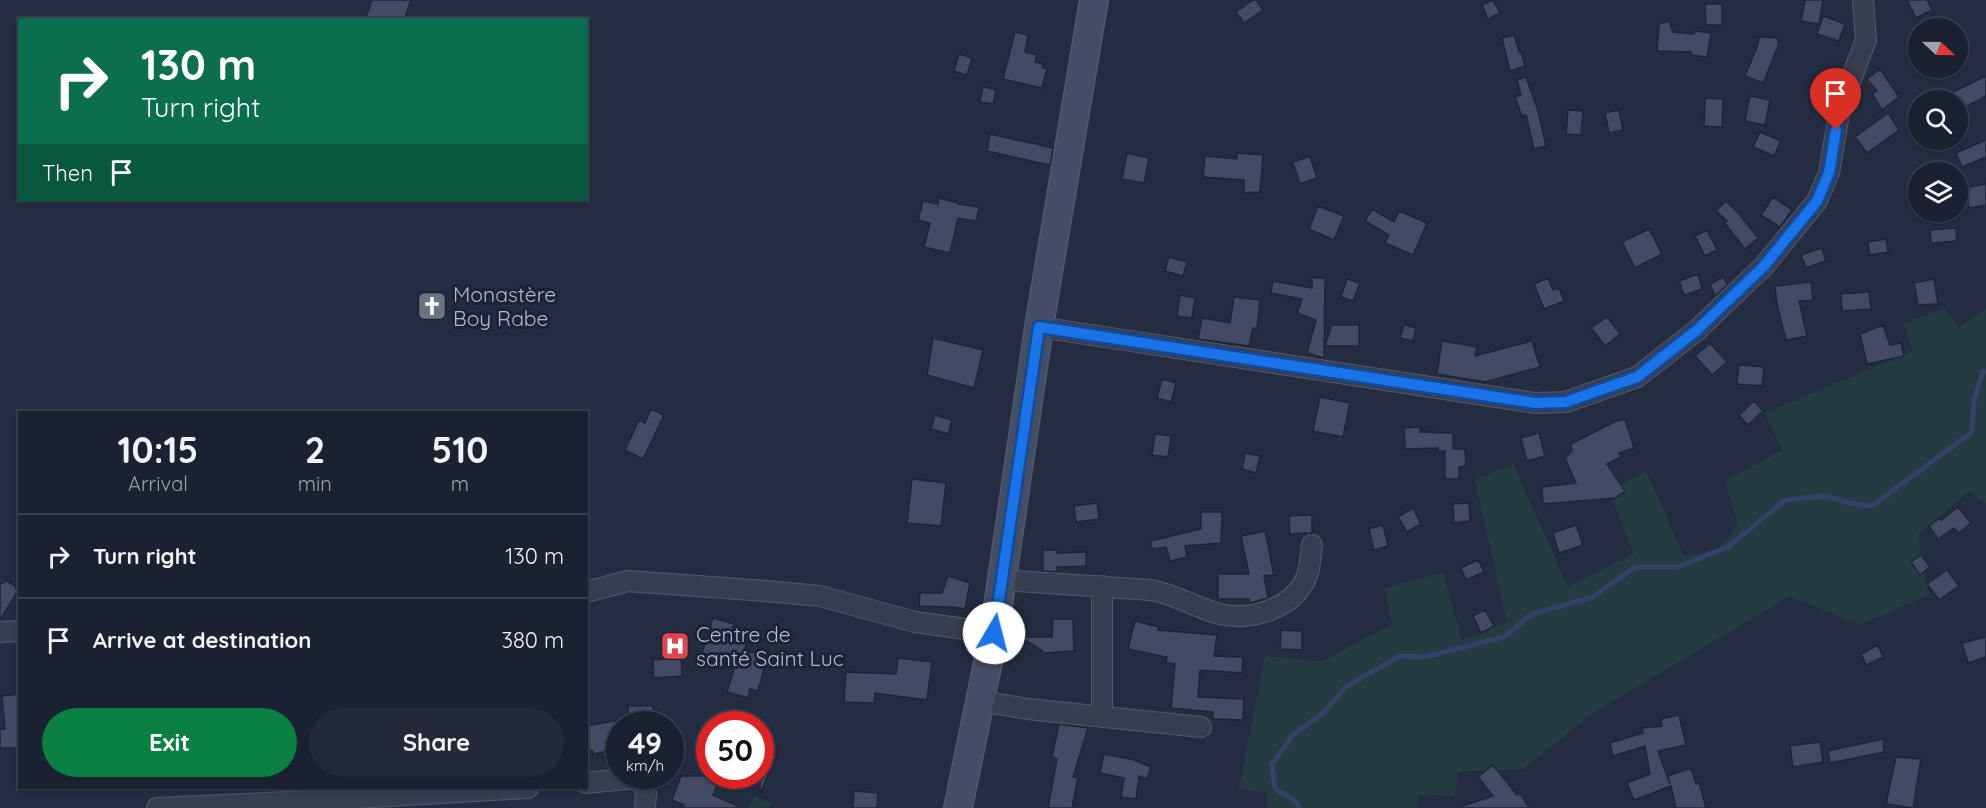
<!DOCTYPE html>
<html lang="en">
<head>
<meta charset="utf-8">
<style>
  :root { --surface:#1a2131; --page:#232939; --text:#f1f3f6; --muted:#9fa3ab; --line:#383e4d; --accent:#0b8043 }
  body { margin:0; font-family:Quicksand,sans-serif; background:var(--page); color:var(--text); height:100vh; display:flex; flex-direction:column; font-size:22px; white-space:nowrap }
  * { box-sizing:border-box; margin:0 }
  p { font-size:20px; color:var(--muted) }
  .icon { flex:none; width:33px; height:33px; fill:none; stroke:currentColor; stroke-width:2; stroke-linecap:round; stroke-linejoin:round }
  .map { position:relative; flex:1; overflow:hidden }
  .sheet { position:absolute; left:18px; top:411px; width:570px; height:378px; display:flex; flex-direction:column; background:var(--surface); border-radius:0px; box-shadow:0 2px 4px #0004,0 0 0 2px var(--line) }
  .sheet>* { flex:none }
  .banner { position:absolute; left:18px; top:18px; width:570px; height:183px; border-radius:0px; box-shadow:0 2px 4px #0004,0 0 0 2px var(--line); background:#0b6e4f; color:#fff; overflow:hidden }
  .needle { width:39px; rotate:112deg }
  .controls { position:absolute; left:1908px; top:18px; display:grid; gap:12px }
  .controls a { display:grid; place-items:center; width:60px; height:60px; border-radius:50%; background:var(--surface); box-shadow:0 2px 4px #0004,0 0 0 2px var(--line); font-size:30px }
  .speed { position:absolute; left:606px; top:711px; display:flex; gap:12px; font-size:30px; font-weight:700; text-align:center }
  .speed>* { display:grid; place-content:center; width:78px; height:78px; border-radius:50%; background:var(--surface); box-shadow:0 2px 4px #0004,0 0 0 2px var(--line); line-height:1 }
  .speed small { font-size:15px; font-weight:400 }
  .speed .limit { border:9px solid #d22; background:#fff; color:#111 }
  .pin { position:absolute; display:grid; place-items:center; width:51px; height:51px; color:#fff; margin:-62px -26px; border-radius:50% 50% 50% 0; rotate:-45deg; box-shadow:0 0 6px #0007 }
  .pin .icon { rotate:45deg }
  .me { position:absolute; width:66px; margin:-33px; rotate:8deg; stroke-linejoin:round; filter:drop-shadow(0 0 4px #0008) }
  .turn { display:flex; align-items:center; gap:21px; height:126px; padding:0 24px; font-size:27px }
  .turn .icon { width:78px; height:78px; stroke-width:2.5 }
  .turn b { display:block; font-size:42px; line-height:51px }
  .then { display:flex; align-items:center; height:57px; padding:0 24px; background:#0003; gap:12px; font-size:22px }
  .eta { display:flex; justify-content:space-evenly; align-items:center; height:102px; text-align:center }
  .eta b { font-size:36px; font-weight:700; line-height:42px }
  .button { display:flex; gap:12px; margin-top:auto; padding:12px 24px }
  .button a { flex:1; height:69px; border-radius:36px; background:var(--accent); color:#fff; font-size:24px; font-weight:700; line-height:69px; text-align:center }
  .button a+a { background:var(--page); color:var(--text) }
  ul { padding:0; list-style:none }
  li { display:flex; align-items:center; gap:18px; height:84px; padding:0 24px; border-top:2px solid var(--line) }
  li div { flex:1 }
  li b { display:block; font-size:22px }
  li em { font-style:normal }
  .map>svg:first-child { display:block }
  .green { fill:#253b42 }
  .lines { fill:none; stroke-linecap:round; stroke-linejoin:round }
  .stream { stroke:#354267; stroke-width:5 }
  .building { fill:#424b63; stroke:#1f2538; stroke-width:1.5 }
  .street-casing { stroke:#53596b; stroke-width:22 }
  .secondary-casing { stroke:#53596b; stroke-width:30 }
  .street { stroke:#383e50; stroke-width:20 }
  .secondary { stroke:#454d64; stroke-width:27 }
  .route-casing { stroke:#114b97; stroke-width:15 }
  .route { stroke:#1a73e8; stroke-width:10 }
  .labels { text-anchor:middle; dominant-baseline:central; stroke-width:6; stroke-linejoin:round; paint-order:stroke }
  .poi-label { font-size:21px; fill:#b4bacb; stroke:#1d2336; text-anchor:start }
</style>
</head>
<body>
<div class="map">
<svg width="1986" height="808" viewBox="0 0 1986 808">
  <rect width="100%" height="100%" fill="#232c41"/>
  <path class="green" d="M1944,308L1959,327L1986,309V504L1969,491L1918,535L1929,595L1859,625L1790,596L1593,713L1523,769L1458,772L1455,796L1419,795L1416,808H1267V793L1239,789L1265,656L1322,661L1392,624L1385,588L1443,573L1462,640L1507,621L1475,480L1513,464L1568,587L1634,553L1609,492L1646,471L1684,556L1718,549L1738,525L1725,481L1782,450L1765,413L1913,351L1903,324Z
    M755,796L771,803L769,808H748Z"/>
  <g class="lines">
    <path class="stream" d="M1300,808C1294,798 1285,796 1275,789L1272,764L1293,735L1323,713L1347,686L1400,656L1425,657L1504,637L1532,614L1593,597L1635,567H1678L1728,547L1785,500L1824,496L1859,505L1872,506L1972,432L1974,400L1983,372L1986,371"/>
  </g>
  <path class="building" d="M372,0H411L404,20H365Z
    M1253,0H1256L1263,10L1244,23L1236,12Z
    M1493,0L1500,13L1488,19L1482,5Z
    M1805,0H1823L1819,24L1801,21Z
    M1907,0H1927L1932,10L1916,18Z
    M1705,4H1722V25H1706Z
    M1823,16L1845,24L1839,41L1817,34Z
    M1669,21L1673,32L1694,34L1695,31L1711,33L1707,57L1691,55V52L1657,51L1659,24Z
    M1015,32L1028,35L1025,52L1037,55L1035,62L1043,64L1042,68L1047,69L1042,88L1003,79Z
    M1514,35L1519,52H1521L1525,66L1510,71L1502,38Z
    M1759,37L1778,38V46L1763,83L1745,76L1758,44Z
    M959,54L972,58L967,75L954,71Z
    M1880,69L1899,97L1882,110L1872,94L1877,91L1867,79Z
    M1986,76V96L1958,111V100H1937Z
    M1526,77L1538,111L1546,146L1534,149L1526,115L1522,116L1515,97L1521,95L1517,80Z
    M983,87L996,90L993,104L980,102Z
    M1750,96L1770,100L1765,125L1745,121Z
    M1705,98L1723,99L1722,127L1704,126Z
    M1568,110L1583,111L1581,135L1566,134Z
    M1619,110L1623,130L1609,133L1605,113Z
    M1888,113L1899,130L1867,153L1855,137Z
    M1760,132L1781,141L1774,156L1753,147Z
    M990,134L1053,148L1050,165L987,151Z
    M1986,140V157L1962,167L1956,153Z
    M1127,153L1149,158L1144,183L1122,179Z
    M1237,153L1263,155L1260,192L1244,193V180L1203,177L1205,156L1237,159Z
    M1310,156L1317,178L1300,184L1293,162Z
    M1986,184V205L1969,208L1965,188Z
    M1773,197L1792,210L1780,227L1761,215Z
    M939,198L958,203V204L979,207L976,221L958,218L950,253L924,247L930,223L918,220L923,201L938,204Z
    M1726,201L1740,215L1758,238L1745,249L1724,222L1727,221L1716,211Z
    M1318,206L1344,216L1334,240L1309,229Z
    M1372,209L1394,222L1399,211L1427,223L1413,255L1385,243L1389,235L1365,221Z
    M1956,228L1957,241L1931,243L1930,230Z
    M1649,229L1662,254L1635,268L1622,242Z
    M1707,230L1717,250L1705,256L1695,236Z
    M1886,239L1888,252L1870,255L1868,242Z
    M1822,248L1826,261L1806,268L1801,255Z
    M1169,257L1187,262L1183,276L1165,271Z
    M1698,274L1702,289L1684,295L1679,281Z
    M1724,277L1727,285L1715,296L1710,284Z
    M1312,278H1325L1324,358L1307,353L1316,320L1297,313L1302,299L1271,293L1273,281L1312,288Z
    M1548,278L1553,290L1559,288L1564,301L1544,309L1534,284Z
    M1347,279L1360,283L1353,301L1341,297Z
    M1934,279L1938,304L1918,305L1914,283Z
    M1811,282L1813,300L1799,301L1807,336L1786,340L1777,304L1775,286Z
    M1869,292L1871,309L1842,311L1841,294Z
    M1180,295L1195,298L1192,318L1177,316Z
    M1234,297L1260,300L1257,329L1253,328L1249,346L1198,339L1202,318L1230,323Z
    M1607,317L1620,334L1605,346L1591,328Z
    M1332,325H1359V346H1325Z
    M1404,325L1416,328L1413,341L1400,338Z
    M1883,325L1890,345L1901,343L1904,356L1867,364L1860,334Z
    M933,338L983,350L974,388L927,375Z
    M1442,341L1477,347L1475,356L1532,341L1540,367L1485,382L1437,374Z
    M1710,343L1727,362L1712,375L1695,356Z
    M1739,365L1764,367L1762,386L1737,384Z
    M1162,379L1176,383L1171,402L1157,398Z
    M1320,397L1350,403L1343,437L1313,431Z
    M1754,401L1763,411L1748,425L1739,415Z
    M651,409L664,415L643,459L625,450L639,420L645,423Z
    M935,415L952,420L948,434L931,429Z
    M1625,419L1634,448L1619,453L1621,457L1607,464L1625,491L1615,498L1543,504L1542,487L1576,483L1565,458L1572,451L1571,444L1614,422Z
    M1420,427V432L1453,433V449H1465L1466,466L1459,467V479H1445V451H1438V448L1405,449L1404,428Z
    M1539,433L1545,456L1527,461L1521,438Z
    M1155,434L1171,436L1168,457L1152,455Z
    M1245,453L1260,456L1256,473L1242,469Z
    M912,479L946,483L941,526L907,523Z
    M1097,503L1099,519L1076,522L1074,506Z
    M1469,503L1470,521L1454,523L1453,504Z
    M1958,507L1971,523L1959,533L1954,528L1938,539L1929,526L1940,518L1941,520Z
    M1413,508L1421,524L1407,532L1398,517Z
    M1201,512H1222L1221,543L1185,546L1187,557L1170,561L1166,547L1152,549L1151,541L1201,529Z
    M1312,515V533L1290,534L1289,516Z
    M1383,525L1388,546L1374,550L1369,529Z
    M1576,525L1583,545L1559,553L1553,533Z
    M1265,531L1274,575L1264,576L1268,598L1250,603L1249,599H1218V574H1249L1241,536Z
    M1043,550H1057V553L1086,552V566L1057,567V572L1043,571Z
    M1921,555L1930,567L1920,575L1911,562Z
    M1478,560L1484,572L1466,580L1461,568Z
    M1947,570L1959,586L1939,600L1927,584Z
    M948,576L970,583L965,609L951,607L919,606L920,593H942Z
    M7,581L15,586L17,592L0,620V584Z
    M1485,610L1494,626L1481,633L1473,616Z
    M713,618L734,624L732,630L749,635L744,652L768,653L758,691L750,689L748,698L727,692L736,663L702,653Z
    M1053,619H1073L1074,651L1044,653L1040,649L1020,637H1052Z
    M1135,621L1159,627L1158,630L1217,635L1214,656L1243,657L1242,673L1200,670L1198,697L1244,699L1243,720L1213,719V712L1171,708L1175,664L1166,663L1167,657L1128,649Z
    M1281,630L1302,631V650L1280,649Z
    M1986,637V657L1968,663L1962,643Z
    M1878,645L1883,657L1866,665L1861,654Z
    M681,658L682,676L654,678L653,660Z
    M898,658L932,662L927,700L875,693L874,703L844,702L846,672L896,674Z
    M20,694V748H0V729H5L2,696Z
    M628,706H653V712H659V724H628Z
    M1679,715L1686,745L1658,751L1670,784L1668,776L1691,768L1696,784L1699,783L1706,808H1676L1671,786L1634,800L1627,783L1650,774L1645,746L1613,756L1610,743L1643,733L1642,728L1662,726L1661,719Z
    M620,720V749L592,754L593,751L586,749V726Z
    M1059,724L1088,728L1073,777L1078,778L1072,808H1048L1057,759L1052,757Z
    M1883,739L1884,752L1830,763L1828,751Z
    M1820,742L1823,762L1793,767L1790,746Z
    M764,750L777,755L760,794V757Z
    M1104,754L1134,760L1151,767L1147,779L1139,776L1136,799L1121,797L1124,778L1100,773Z
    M1896,757L1921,759L1913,808L1886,804Z
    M1493,765L1517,795L1520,793L1529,808H1464L1463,806L1493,796L1478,777Z
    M681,776H721L713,795L742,808H683L684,805L672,800Z
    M854,791L878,793L877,808H853Z"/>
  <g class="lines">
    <g class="street-casing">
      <path id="street" d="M1039,327L1535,403L1566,402L1637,377L1696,331L1764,266L1817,201L1829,173L1840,108L1866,40L1863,0
        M1002,580L1151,590C1175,594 1196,608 1220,614C1252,622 1297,607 1308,573C1310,564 1311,554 1312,545
        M586,592L628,581L766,591L820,596L915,622L994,633
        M0,632L20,631
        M980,701L1028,709L1201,727
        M1102,717V586
        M586,783L635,778L642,782L646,793L645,808
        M157,808L288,802L528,788"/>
    </g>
    <g class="secondary-casing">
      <path id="secondary" d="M958,808L994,633L1039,327L1094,0"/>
    </g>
    <use href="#street" class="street"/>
    <use href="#secondary" class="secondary"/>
  </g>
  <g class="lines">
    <g class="route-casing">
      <path id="route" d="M994,633L1039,327L1535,403L1566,402L1637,377L1696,331L1764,266L1817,201L1829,173L1836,130"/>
    </g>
    <use href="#route" class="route"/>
  </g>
  <defs>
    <g id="church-square" transform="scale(1.5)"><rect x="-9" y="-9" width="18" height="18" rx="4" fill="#6b7280" stroke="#1d2336"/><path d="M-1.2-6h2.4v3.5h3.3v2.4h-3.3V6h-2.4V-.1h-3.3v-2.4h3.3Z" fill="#fff"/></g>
    <g id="hospital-square" transform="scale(1.5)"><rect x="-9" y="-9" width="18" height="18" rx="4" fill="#e0444e" stroke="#1d2336"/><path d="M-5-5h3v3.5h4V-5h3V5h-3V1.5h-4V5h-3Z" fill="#fff"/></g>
  </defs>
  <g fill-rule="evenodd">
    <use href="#church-square" x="432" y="306"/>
    <use href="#hospital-square" x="675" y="646"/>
  </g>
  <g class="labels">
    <g class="poi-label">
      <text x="453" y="294">Monastère<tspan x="453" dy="24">Boy Rabe</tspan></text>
      <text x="696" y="634">Centre de<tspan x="696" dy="24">santé Saint Luc</tspan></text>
    </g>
  </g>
</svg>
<div class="controls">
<a><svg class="needle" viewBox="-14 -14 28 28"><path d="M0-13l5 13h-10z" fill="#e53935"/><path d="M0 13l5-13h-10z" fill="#9fa3ab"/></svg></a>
<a><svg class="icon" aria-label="search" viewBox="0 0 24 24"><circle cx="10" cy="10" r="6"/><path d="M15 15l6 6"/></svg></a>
<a><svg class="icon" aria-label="layers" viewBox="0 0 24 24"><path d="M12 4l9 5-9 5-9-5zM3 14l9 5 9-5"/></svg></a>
</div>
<div class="speed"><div>49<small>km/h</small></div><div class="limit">50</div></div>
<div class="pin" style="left:1836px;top:130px;background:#d93025"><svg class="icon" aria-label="arrive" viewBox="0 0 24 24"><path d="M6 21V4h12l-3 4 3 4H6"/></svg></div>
<svg class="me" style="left:994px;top:633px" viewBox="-20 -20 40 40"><circle r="19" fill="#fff"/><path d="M0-13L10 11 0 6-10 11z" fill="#1a73e8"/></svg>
<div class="banner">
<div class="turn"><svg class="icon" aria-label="right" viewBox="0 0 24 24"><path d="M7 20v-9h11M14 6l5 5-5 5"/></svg><div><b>130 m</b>Turn right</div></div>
<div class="then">Then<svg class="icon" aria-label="arrive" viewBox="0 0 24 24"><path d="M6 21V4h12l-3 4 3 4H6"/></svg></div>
</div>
<section class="sheet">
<div class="eta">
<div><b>10:15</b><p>Arrival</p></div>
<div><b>2</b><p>min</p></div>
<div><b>510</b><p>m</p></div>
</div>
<ul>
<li><svg class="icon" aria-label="right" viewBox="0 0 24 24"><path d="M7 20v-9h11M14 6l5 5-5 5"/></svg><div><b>Turn right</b></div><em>130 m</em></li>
<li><svg class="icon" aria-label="arrive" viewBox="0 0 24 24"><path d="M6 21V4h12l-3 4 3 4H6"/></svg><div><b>Arrive at destination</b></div><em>380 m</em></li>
</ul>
<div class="button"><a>Exit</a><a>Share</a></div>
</section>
</div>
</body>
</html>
